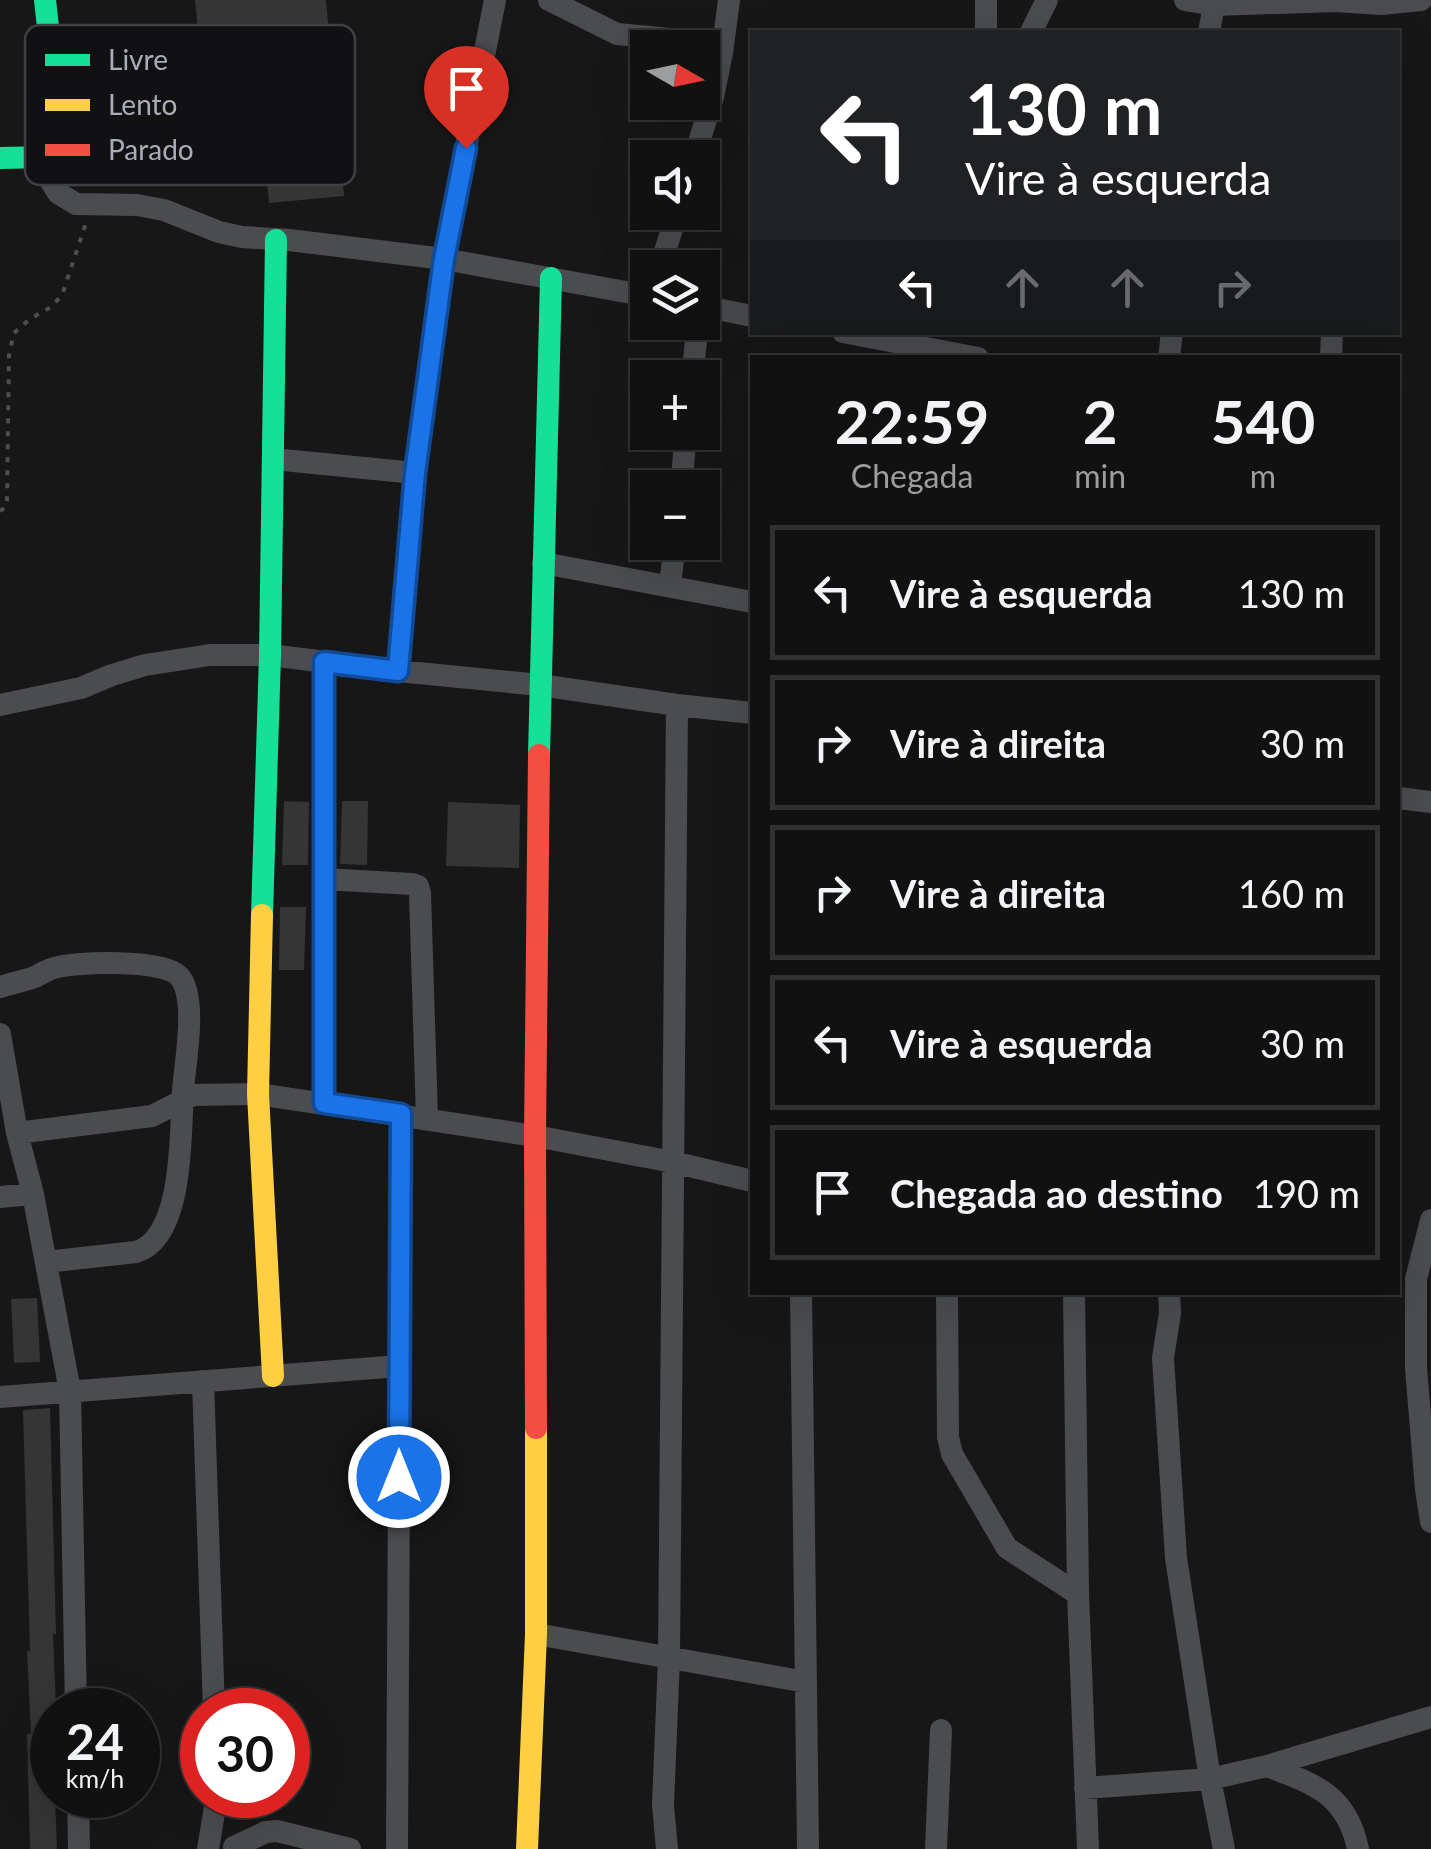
<!DOCTYPE html>
<html lang="pt">
<head>
<meta charset="utf-8">
<style>
  :root { --surface:#111; --page:#1a1a1a; --text:#f1f3f6; --muted:#9c9d9f; --line:#303131 }
  body { margin:0; font-family:Lato,sans-serif; background:var(--page); color:var(--text); height:100vh; display:flex; flex-direction:column; font-size:38px; white-space:nowrap }
  * { box-sizing:border-box; margin:0 }
  p { font-size:32px; color:var(--muted) }
  .icon { flex:none; width:55px; height:55px; fill:none; stroke:currentColor; stroke-width:2; stroke-linecap:round; stroke-linejoin:round }
  .map { position:relative; flex:1; overflow:hidden }
  .sheet { position:absolute; left:750px; top:355px; width:650px; height:940px; display:flex; flex-direction:column; background:var(--surface); border-radius:0px; box-shadow:0 10px 40px #0002,0 0 0 2px var(--line) }
  .sheet>* { flex:none }
  .top-card { position:absolute; left:750px; top:30px; width:650px; height:305px; border-radius:0px; box-shadow:0 10px 40px #0002,0 0 0 2px var(--line); background:#202124; color:#fff; overflow:hidden }
  .needle { width:65px; rotate:99deg }
  .controls { position:absolute; left:630px; top:30px; display:grid; gap:20px }
  .controls a { display:grid; place-items:center; width:90px; height:90px; border-radius:0px; background:var(--surface); box-shadow:0 10px 40px #0002,0 0 0 2px var(--line); font-size:50px }
  .speed { position:absolute; left:30px; top:1688px; display:flex; gap:20px; font-size:50px; font-weight:700; text-align:center }
  .speed>* { display:grid; place-content:center; width:130px; height:130px; border-radius:50%; background:var(--surface); box-shadow:0 10px 40px #0002,0 0 0 2px var(--line); line-height:1 }
  .speed small { font-size:25px; font-weight:400 }
  .speed .limit { border:15px solid #d22; background:#fff; color:#111 }
  .pin { position:absolute; display:grid; place-items:center; width:85px; height:85px; color:#fff; margin:-102px -42px; border-radius:50% 50% 50% 0; rotate:-45deg; box-shadow:0 0 10px #0007 }
  .pin .icon { rotate:45deg }
  .me { position:absolute; width:110px; margin:-55px; rotate:0deg; stroke-linejoin:round; filter:drop-shadow(0 0 8px #0008) }
  .turn { display:flex; align-items:center; gap:35px; height:210px; padding:0 50px; font-size:45px }
  .turn .icon { width:130px; height:130px; stroke-width:2.5 }
  .turn b { display:block; font-size:70px; line-height:85px }
  .lanes { display:flex; align-items:center; height:95px; padding:0 50px; background:#0003; justify-content:center; gap:50px; direction:ltr }
  .lanes .off { opacity:.35 }
  .eta { display:flex; justify-content:space-evenly; align-items:center; height:170px; text-align:center }
  .eta b { font-size:60px; font-weight:700; line-height:70px }
  ul { padding:0; list-style:none }
  li { display:flex; align-items:center; gap:30px; height:135px; margin:0 20px 15px; padding:0 30px; border:5px solid var(--line); border-radius:0px }
  li div { flex:1 }
  li b { display:block; font-size:38px }
  li em { font-style:normal }
  .map>svg:first-child { display:block }
  .building { fill:#353536 }
  .lines { fill:none; stroke-linecap:round; stroke-linejoin:round }
  .path { stroke:#4d4e52; stroke-width:4; stroke-dasharray:5 8; stroke-linecap:butt }
  .street { stroke:#4b4c50; stroke-width:22 }
  .fast { stroke:#16e098; stroke-width:22 }
  .slow { stroke:#ffcf43; stroke-width:22 }
  .jam { stroke:#f24e42; stroke-width:22 }
  .route-casing { stroke:#114b97; stroke-width:25 }
  .route { stroke:#1a73e8; stroke-width:18 }
  .key { fill:#111113; stroke:#3e4045; stroke-width:2.5 }
  .key-label { font-size:28px; fill:#a8adb8 }
</style>
</head>
<body>
<div class="map">
<svg width="1431" height="1849" viewBox="0 0 1431 1849">
  <rect width="100%" height="100%" fill="#171717"/>
  <path class="building" d="M195,0H326L344,196L269,203L265,159L211,165Z
    M284,801L309,802L308,865H282Z
    M342,801H368L367,865L340,864Z
    M448,802L520,805L519,868L446,866Z
    M280,907H306L304,970H279Z
    M37,1298L40,1362L14,1363L11,1299Z
    M50,1408L56,1634H53L56,1710H52V1795H55L57,1849H30L27,1734H31L27,1651H30L23,1410Z"/>
  <g class="lines">
    <path class="path" d="M0,511L6,507L7,501L9,355L14,333L30,319L51,307L62,295L86,223"/>
    <path class="street" d="M549,0L617,34L723,44
      M986,0V32
      M1185,0L1214,5L1336,1L1381,4L1421,0
      M1031,32L1047,0
      M1209,32L1214,5
      M47,157L50,180L58,193L76,204L137,205L164,210L219,232L242,237L289,240L444,259L648,296
      M694,158L713,97L722,53L729,0
      M660,268L677,212
      M702,306L752,316
      M843,332L978,358
      M1169,358L1172,332
      M1331,358L1332,332
      M692,378L698,322
      M273,459L415,473
      M681,488L686,432
      M543,563L752,602
      M670,586L675,542
      M398,671L415,473L444,259L495,0
      M0,705L81,688L112,675L145,665L210,655H270L398,671L540,685L677,705L752,713
      M1398,798L1431,802
      M324,879L412,884L418,886L420,893L427,1118
      M0,987C12,983 25,981 37,976C38,975 50,969 51,969C72,961 165,959 179,976C198,997 185,1063 183,1090C180,1130 185,1237 136,1252L46,1262
      M0,1034L17,1133L33,1194L70,1391L76,1710
      M324,1103V662
      M17,1133L152,1116L193,1095L258,1094L535,1136L673,1162L752,1181
      M0,1197L33,1194
      M1431,1220L1416,1279V1368L1426,1489L1431,1522
      M801,1292L808,1849
      M947,1292L948,1437L952,1454L1007,1548L1078,1594
      M1074,1292L1078,1594L1088,1849
      M1169,1292L1170,1313L1163,1358L1176,1558L1210,1779L1224,1849
      M203,1381L214,1710
      M0,1397L400,1366
      M536,1634L806,1682
      M1267,1766C1315,1784 1347,1795 1358,1849
      M1085,1788L1210,1779L1267,1766L1431,1717
      M78,1795L79,1849
      M234,1847L266,1832L277,1831L350,1849
      M208,1849L217,1795
      M397,1849L401,1114
      M667,1849L663,1805L669,1658L677,705
      M936,1849L941,1730"/>
    <path class="fast" d="M0,158L47,157L55,129L57,108L45,0
      M539,755L551,278
      M262,915L270,655L276,240"/>
    <path class="slow" d="M262,915L258,1094L273,1376
      M527,1849L536,1634V1428"/>
    <path class="jam" d="M536,1428L535,1136L539,755"/>
  </g>
  <g class="lines">
    <g class="route-casing">
      <path id="route" d="M399,1477L401,1114L324,1103V662L398,671L415,473L444,259L466,148"/>
    </g>
    <use href="#route" class="route"/>
  </g>
  <rect x="25" y="25" width="330" height="160" rx="15" class="key"/>
  <rect x="45" y="54" width="45" height="12" fill="#16e098"/>
  <rect x="45" y="99" width="45" height="12" fill="#ffcf43"/>
  <rect x="45" y="144" width="45" height="12" fill="#f24e42"/>
  <g class="key-label">
    <text x="108" y="70">Livre</text>
    <text x="108" y="115">Lento</text>
    <text x="108" y="160">Parado</text>
  </g>
</svg>
<div class="controls">
<a><svg class="needle" viewBox="-14 -14 28 28"><path d="M0-13l5 13h-10z" fill="#e53935"/><path d="M0 13l5-13h-10z" fill="#9c9d9f"/></svg></a>
<a><svg class="icon" aria-label="sound" viewBox="0 0 24 24"><path d="M4 9h4l5-4v14l-5-4H4zM17 9q2 3 0 6"/></svg></a>
<a><svg class="icon" aria-label="layers" viewBox="0 0 24 24"><path d="M12 4l9 5-9 5-9-5zM3 14l9 5 9-5"/></svg></a>
<a>+</a>
<a>−</a>
</div>
<div class="speed"><div>24<small>km/h</small></div><div class="limit">30</div></div>
<div class="pin" style="left:466px;top:148px;background:#d93025"><svg class="icon" aria-label="arrive" viewBox="0 0 24 24"><path d="M6 21V4h12l-3 4 3 4H6"/></svg></div>
<svg class="me" style="left:399px;top:1477px" viewBox="-20 -20 40 40"><circle r="17" fill="#1a73e8" stroke="#fff" stroke-width="3"/><path d="M0-11L8 9 0 5-8 9z" fill="#fff"/></svg>
<div class="top-card">
<div class="turn"><svg class="icon" aria-label="left" viewBox="0 0 24 24"><path d="M17 20v-9H6M10 6l-5 5 5 5"/></svg><div><b>130 m</b>Vire à esquerda</div></div>
<div class="lanes"><svg class="icon" aria-label="left" viewBox="0 0 24 24"><path d="M17 20v-9H6M10 6l-5 5 5 5"/></svg><svg class="icon off" aria-label="ahead" viewBox="0 0 24 24"><path d="M12 20V5M6 11l6-6 6 6"/></svg><svg class="icon off" aria-label="ahead" viewBox="0 0 24 24"><path d="M12 20V5M6 11l6-6 6 6"/></svg><svg class="icon off" aria-label="right" viewBox="0 0 24 24"><path d="M7 20v-9h11M14 6l5 5-5 5"/></svg></div>
</div>
<section class="sheet">
<div class="eta">
<div><b>22:59</b><p>Chegada</p></div>
<div><b>2</b><p>min</p></div>
<div><b>540</b><p>m</p></div>
</div>
<ul>
<li><svg class="icon" aria-label="left" viewBox="0 0 24 24"><path d="M17 20v-9H6M10 6l-5 5 5 5"/></svg><div><b>Vire à esquerda</b></div><em>130 m</em></li>
<li><svg class="icon" aria-label="right" viewBox="0 0 24 24"><path d="M7 20v-9h11M14 6l5 5-5 5"/></svg><div><b>Vire à direita</b></div><em>30 m</em></li>
<li><svg class="icon" aria-label="right" viewBox="0 0 24 24"><path d="M7 20v-9h11M14 6l5 5-5 5"/></svg><div><b>Vire à direita</b></div><em>160 m</em></li>
<li><svg class="icon" aria-label="left" viewBox="0 0 24 24"><path d="M17 20v-9H6M10 6l-5 5 5 5"/></svg><div><b>Vire à esquerda</b></div><em>30 m</em></li>
<li><svg class="icon" aria-label="arrive" viewBox="0 0 24 24"><path d="M6 21V4h12l-3 4 3 4H6"/></svg><div><b>Chegada ao destino</b></div><em>190 m</em></li>
</ul>
</section>
</div>
</body>
</html>
